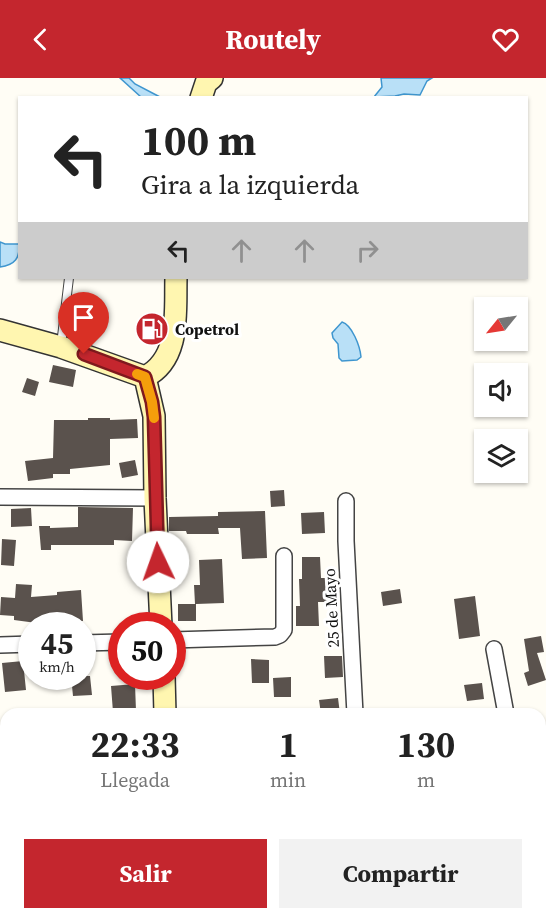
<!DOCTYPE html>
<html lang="es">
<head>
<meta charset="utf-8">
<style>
  :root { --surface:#fff; --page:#f2f2f2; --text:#222; --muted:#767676; --accent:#c4262e }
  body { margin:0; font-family:"Source Serif 4",serif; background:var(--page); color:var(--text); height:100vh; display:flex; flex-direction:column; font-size:22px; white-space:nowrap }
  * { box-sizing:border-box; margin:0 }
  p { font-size:20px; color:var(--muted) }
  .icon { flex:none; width:33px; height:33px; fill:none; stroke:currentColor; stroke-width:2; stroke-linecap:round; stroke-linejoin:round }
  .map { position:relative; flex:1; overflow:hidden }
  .panel { position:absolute; left:0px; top:630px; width:546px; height:212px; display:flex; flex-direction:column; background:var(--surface); border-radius:18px 18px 0 0; box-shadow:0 2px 4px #0004 }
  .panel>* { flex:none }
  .guide { position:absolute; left:18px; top:18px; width:510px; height:183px; border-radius:0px; box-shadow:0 2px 4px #0004; background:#fff; color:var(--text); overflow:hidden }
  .needle { width:39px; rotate:240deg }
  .fabs { position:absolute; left:474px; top:219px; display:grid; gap:12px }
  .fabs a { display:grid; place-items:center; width:54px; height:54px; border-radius:0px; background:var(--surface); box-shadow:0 2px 4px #0004; font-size:30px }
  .speed { position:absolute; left:18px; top:534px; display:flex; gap:12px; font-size:30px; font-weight:700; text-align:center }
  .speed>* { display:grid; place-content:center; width:78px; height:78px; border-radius:50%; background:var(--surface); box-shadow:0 2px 4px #0004; line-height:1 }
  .speed small { font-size:15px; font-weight:400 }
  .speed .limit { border:9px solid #d22; background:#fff; color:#111 }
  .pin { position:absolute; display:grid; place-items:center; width:51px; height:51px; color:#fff; margin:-62px -26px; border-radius:50% 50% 50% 0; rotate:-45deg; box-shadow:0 0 6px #0007 }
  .pin .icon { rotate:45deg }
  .me { position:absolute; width:66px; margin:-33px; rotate:357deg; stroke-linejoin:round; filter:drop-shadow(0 0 4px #0008) }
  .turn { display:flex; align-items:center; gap:21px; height:126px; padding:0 24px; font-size:27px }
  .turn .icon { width:78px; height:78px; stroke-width:2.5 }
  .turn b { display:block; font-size:42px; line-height:51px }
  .lanes { display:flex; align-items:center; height:57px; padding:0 24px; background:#0003; justify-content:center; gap:30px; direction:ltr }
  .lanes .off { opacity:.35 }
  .eta { display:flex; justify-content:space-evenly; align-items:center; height:102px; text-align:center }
  .eta b { font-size:36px; font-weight:700; line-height:42px }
  .action { display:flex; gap:12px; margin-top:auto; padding:12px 24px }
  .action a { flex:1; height:69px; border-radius:0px; background:var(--accent); color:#fff; font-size:24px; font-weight:700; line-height:69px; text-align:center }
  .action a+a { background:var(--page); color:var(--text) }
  header { display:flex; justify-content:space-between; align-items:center; height:78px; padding:0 24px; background:var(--accent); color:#fff; font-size:27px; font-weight:700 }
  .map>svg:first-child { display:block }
  .water { fill:#b9e0f7; stroke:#3f96cf; stroke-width:1.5 }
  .building { fill:#5a524d }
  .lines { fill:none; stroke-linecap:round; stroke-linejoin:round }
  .lane-casing { stroke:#444; stroke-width:10 }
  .street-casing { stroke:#444; stroke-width:18 }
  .secondary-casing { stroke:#333; stroke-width:24 }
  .lane { stroke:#fff; stroke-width:8 }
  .street { stroke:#fff; stroke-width:15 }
  .secondary { stroke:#fff6b0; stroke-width:21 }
  .route-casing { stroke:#7f191e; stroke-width:15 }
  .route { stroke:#c4262e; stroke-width:10 }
  .slow { stroke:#f59e0b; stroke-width:10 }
  .labels { text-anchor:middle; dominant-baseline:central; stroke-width:6; stroke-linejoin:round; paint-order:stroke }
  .poi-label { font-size:16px; font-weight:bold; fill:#111; stroke:#fff; text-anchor:start }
  .street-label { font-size:16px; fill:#111; stroke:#fff }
</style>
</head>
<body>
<header><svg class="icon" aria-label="back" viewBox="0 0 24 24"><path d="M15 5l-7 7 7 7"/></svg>Routely<svg class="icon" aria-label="heart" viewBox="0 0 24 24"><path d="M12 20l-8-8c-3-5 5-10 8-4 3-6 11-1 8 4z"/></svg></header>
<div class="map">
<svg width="546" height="841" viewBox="0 0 546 841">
  <rect width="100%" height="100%" fill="#fffdf5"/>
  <path class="water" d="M120,0H129L135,6L160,19H141Z
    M381,0H432L427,3L420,17L404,16L395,18L374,19L382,9Z
    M0,164L5,166H19C20,180 15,187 0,189Z
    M342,244C352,247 360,268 361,279L357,282L342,283L339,280L338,266L333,260L332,255Z"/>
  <path class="building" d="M53,287L76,292L73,309L49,304Z
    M27,300L39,304L35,318L22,314Z
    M88,340H110V342L137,341L138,360L110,361V387L70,391V396H53V400L28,403L25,383L53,380L54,342H88Z
    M135,382L138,397L122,400L119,385Z
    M284,412L285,428L271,429L270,413Z
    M78,429L133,430L132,463L114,462V467H51V472H41L39,448H50V450L78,449Z
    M31,430L32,448L11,449V431Z
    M265,433L267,480L242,481L240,450H218L219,456H187L186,453H169V439L218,438V434Z
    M324,434L325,455L302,456L301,435Z
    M2,461L16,462L14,488L1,487Z
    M302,479H320L321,500H337L338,524H318L319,548H296V528H300L299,501H302Z
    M222,481L224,525L196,526V543H178V526H195L194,507H200L199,482Z
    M16,506L32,507L31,519L57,517V514L81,512L83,543L44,546L14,542V538L0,537L1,519L15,520Z
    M400,511L402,525L383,528L381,514Z
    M475,518L480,558L459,561L454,521Z
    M541,558L544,574L537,575L546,602L528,608L524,595L529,593L524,561Z
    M324,578H342L343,599L325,600Z
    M251,581L269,582V605H252Z
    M23,583L26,612L5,614L2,585Z
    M71,598H90L92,617L73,618Z
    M291,599V619H274L273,600Z
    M482,605L484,621L467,623L464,607Z
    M135,606L136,633L113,634L111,608Z
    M338,620L340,636H321L319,622Z"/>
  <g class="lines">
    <g class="lane-casing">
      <path id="lane" d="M61,267L69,200"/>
    </g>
    <g class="street-casing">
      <path id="street" d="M0,419L155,420
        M346,423V463L355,636
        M172,562L275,559L280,557L284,552V478
        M82,565L122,564
        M0,567L32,566
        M494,571L506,636
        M0,704H6
        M366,836V841
        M523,841V836"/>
    </g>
    <g class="secondary-casing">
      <path id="secondary" d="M201,20L206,5L212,0
        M0,252L61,269L145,299
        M145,299L154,338L155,420L161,548
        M145,299C181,281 175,234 176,200
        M164,598L165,636
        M173,836V841"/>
    </g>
    <use href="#lane" class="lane"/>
    <use href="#street" class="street"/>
    <use href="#secondary" class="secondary"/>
  </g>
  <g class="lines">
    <g class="route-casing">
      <path id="route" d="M84,276L145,299L152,324L154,339L158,484"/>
    </g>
    <use href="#route" class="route"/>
    <path class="slow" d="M137,296L145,299L152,324L154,340"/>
  </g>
  <defs>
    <g id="fuel-disc" transform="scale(1.725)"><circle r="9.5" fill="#c4262e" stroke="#fff"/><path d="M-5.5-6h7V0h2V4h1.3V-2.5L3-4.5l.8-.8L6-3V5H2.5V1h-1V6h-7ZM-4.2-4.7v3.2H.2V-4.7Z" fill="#fff"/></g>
  </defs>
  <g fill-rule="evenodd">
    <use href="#fuel-disc" x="152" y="251"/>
  </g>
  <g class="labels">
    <g class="poi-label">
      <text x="175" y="251">Copetrol</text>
    </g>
    <g class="street-label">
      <text transform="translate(331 530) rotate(-93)">25 de Mayo</text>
    </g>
  </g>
</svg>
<div class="fabs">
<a><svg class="needle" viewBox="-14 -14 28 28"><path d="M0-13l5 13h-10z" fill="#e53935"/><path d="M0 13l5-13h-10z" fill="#767676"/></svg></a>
<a><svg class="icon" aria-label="sound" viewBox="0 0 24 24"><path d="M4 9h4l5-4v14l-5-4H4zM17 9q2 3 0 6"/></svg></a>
<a><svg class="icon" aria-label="layers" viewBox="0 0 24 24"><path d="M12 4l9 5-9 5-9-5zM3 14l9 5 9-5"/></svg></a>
</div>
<div class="speed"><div>45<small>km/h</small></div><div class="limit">50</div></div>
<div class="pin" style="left:84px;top:276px;background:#d93025"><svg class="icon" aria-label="arrive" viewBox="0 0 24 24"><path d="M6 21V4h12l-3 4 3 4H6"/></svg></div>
<svg class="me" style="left:158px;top:484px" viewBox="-20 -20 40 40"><circle r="19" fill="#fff"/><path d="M0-13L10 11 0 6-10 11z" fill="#c4262e"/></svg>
<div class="guide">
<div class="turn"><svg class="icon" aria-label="left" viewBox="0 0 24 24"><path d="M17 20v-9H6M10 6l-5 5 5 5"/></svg><div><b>100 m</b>Gira a la izquierda</div></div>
<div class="lanes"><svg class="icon" aria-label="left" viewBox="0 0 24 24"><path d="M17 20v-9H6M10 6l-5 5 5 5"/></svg><svg class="icon off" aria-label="ahead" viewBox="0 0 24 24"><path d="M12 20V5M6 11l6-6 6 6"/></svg><svg class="icon off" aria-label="ahead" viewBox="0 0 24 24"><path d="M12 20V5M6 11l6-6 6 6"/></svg><svg class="icon off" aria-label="right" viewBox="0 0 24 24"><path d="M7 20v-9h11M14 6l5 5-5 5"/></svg></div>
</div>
<section class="panel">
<div class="eta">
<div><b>22:33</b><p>Llegada</p></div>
<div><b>1</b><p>min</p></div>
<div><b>130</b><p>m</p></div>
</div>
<div class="action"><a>Salir</a><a>Compartir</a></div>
</section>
</div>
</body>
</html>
